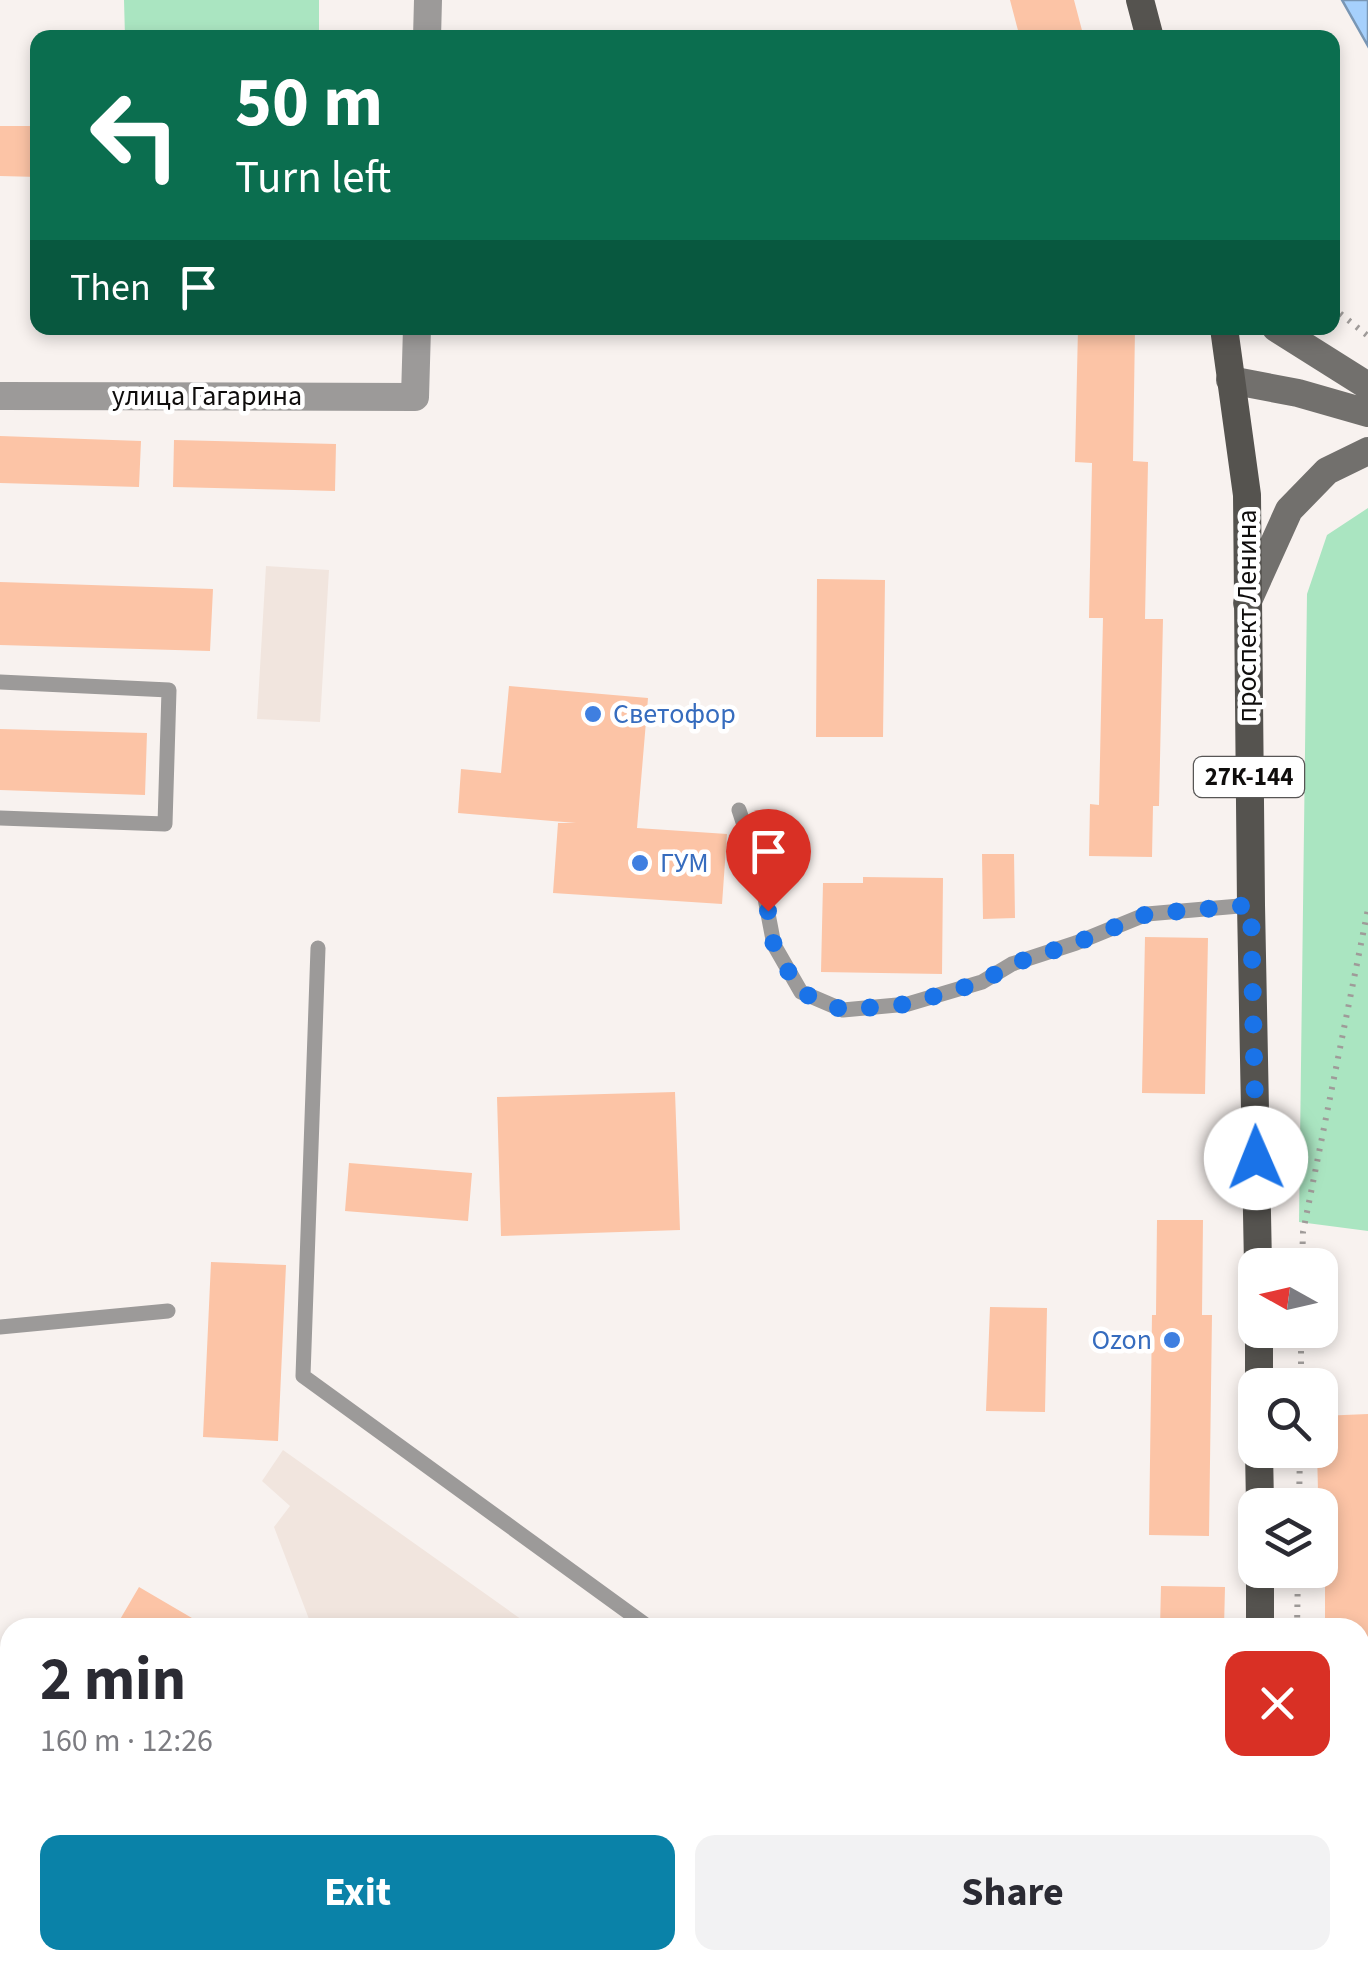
<!DOCTYPE html>
<html lang="en">
<head>
<meta charset="utf-8">
<style>
  :root { --surface:#fff; --page:#f2f2f3; --text:#2b2b33; --muted:#7c7c81; --accent:#0a82a8 }
  body { margin:0; font-family:"Source Sans 3",sans-serif; background:var(--page); color:var(--text); height:100vh; display:flex; flex-direction:column; font-size:38px; white-space:nowrap }
  * { box-sizing:border-box; margin:0 }
  p { font-size:32px; color:var(--muted) }
  .icon { flex:none; width:55px; height:55px; fill:none; stroke:currentColor; stroke-width:2; stroke-linecap:round; stroke-linejoin:round }
  .map { position:relative; flex:1; overflow:hidden }
  .details { position:absolute; left:0px; top:1618px; width:1370px; height:352px; display:flex; flex-direction:column; background:var(--surface); border-radius:30px 30px 0 0; box-shadow:0 5px 15px #0003 }
  .details>* { flex:none }
  .guide { position:absolute; left:30px; top:30px; width:1310px; height:305px; border-radius:20px; box-shadow:0 5px 15px #0003; background:#0b6e4f; color:#fff; overflow:hidden }
  .needle { width:65px; rotate:278deg }
  .buttons { position:absolute; left:1238px; top:1248px; display:grid; gap:20px }
  .buttons a { display:grid; place-items:center; width:100px; height:100px; border-radius:20px; background:var(--surface); box-shadow:0 5px 15px #0003; font-size:50px }
  .pin { position:absolute; display:grid; place-items:center; width:85px; height:85px; color:#fff; margin:-102px -42px; border-radius:50% 50% 50% 0; rotate:-45deg; box-shadow:0 0 10px #0007 }
  .pin .icon { rotate:45deg }
  .me { position:absolute; width:110px; margin:-55px; rotate:359deg; stroke-linejoin:round; filter:drop-shadow(0 0 8px #0008) }
  .turn { display:flex; align-items:center; gap:35px; height:210px; padding:0 40px; font-size:45px }
  .turn .icon { width:130px; height:130px; stroke-width:2.5 }
  .turn b { display:block; font-size:70px; line-height:85px }
  .then { display:flex; align-items:center; height:95px; padding:0 40px; background:#0003; gap:20px; font-size:38px }
  .round { display:grid; place-items:center; flex:none; width:105px; height:105px; border-radius:20px; background:var(--page) }
  .headline { display:flex; align-items:center; justify-content:space-between; height:170px; padding:0 40px }
  h1 { font-size:60px; font-weight:700; line-height:75px }
  .cta { display:flex; gap:20px; margin-top:auto; padding:20px 40px }
  .cta a { flex:1; height:115px; border-radius:20px; background:var(--accent); color:#fff; font-size:40px; font-weight:700; line-height:115px; text-align:center }
  .cta a+a { background:var(--page); color:var(--text) }
  .map>svg:first-child { display:block }
  .built { fill:#f1e5de }
  .green { fill:#aae5c1 }
  .water { fill:#a6d0fc; stroke:#7996b4; stroke-width:2.5 }
  .building { fill:#fcc4a6 }
  .lines { fill:none; stroke-linecap:round; stroke-linejoin:round }
  .path { stroke:#9f9b99; stroke-width:6; stroke-dasharray:2.5 8; stroke-linecap:butt }
  .service { stroke:#9c9a99; stroke-width:15 }
  .minor { stroke:#9c9a99; stroke-width:28 }
  .secondary { stroke:#72706d; stroke-width:28 }
  .primary { stroke:#55534f; stroke-width:28 }
  .route { stroke:#1a73e8; stroke-width:18; stroke-dasharray:0 32.4 }
  .shop-dot { fill:#3f7fe0; stroke:#fff; stroke-width:4 }
  .labels { text-anchor:middle; dominant-baseline:central; stroke-width:9; stroke-linejoin:round; paint-order:stroke }
  .shield { fill:#fff; stroke:#575655; stroke-width:2.5 }
  .shield-label { font-size:25px; font-weight:bold; fill:#0f0d0c }
  .street-label { font-size:28px; fill:#0f0d0c; stroke:#fff }
  .shop-label { font-size:28px; fill:#366cbe; stroke:#fff; text-anchor:start }
</style>
</head>
<body>
<div class="map">
<svg width="1368" height="1969" viewBox="0 0 1368 1969">
  <rect width="100%" height="100%" fill="#f8f2ef"/>
  <path class="built" d="M266,566L329,570L320,722L257,719Z
    M283,1450L532,1627H312L274,1527L290,1506L262,1481Z
    M10,1899V1960H32L26,1969H0V1912Z
    M247,1960H330L324,1969H260Z
    M385,1960H579L574,1969H398Z"/>
  <path class="green" d="M124,0H319V37H125Z
    M1368,508V1231L1299,1222L1307,594L1327,535Z"/>
  <path class="water" d="M1342,0H1368V46Z"/>
  <path class="building" d="M1010,0H1074L1084,38H1020Z
    M0,126H38V177L0,176Z
    M1078,328H1135L1133,461L1148,462L1145,619H1163L1159,806H1153L1152,857L1089,856L1090,804L1099,805L1103,618H1089L1092,463L1075,462Z
    M0,436L141,441L139,487L0,483Z
    M174,440L336,444L335,491L173,487Z
    M817,579L885,580L883,737H816Z
    M0,582L213,589L210,651L0,645Z
    M509,686L648,698L637,828L727,834L722,904L553,893L558,823H576L458,813L461,769L501,773Z
    M0,729L147,733L145,795L0,790Z
    M982,854H1014L1015,918L983,919Z
    M863,877L943,878L942,974L821,972L823,883H863Z
    M1145,937L1208,938L1205,1094L1142,1093Z
    M675,1092L680,1230L501,1236L497,1097Z
    M349,1163L472,1173L468,1221L345,1211Z
    M1157,1220H1203L1202,1315H1212L1209,1536L1149,1535L1152,1315H1156Z
    M211,1262L286,1265L278,1441L203,1437Z
    M990,1307L1047,1308L1045,1412L986,1411Z
    M1368,1414V1749H1360V1628H1325V1574H1320L1317,1450H1320V1416Z
    M1161,1586L1225,1587L1224,1628H1160Z
    M139,1587L209,1628H115Z
    M10,1751V1798L0,1790V1765Z
    M1360,1795L1368,1796V1969H1337V1960H1360Z
    M330,1960H385L398,1969H324Z
    M1129,1960H1194V1969H1129Z"/>
  <g class="lines">
    <path class="path" d="M1332,307L1368,336
      M1302,1265L1303,1232L1368,909
      M1301,1385V1330
      M1299,1505L1300,1450
      M1297,1628L1298,1570
      M1218,1969V1960"/>
    <path class="service" d="M0,682L169,690L165,824L0,818
      M739,810L761,877L774,945L801,992L843,1010L908,1004L982,982L1012,964L1076,943L1147,914L1251,905
      M318,948L303,1376L650,1628
      M0,1327L168,1311
      M774,1969L779,1960
      M1061,1969V1960"/>
    <path class="minor" d="M427,38L428,0
      M0,396L415,397L417,328
      M0,1861L10,1849
      M182,1960L195,1969"/>
    <path class="secondary" d="M1276,328L1368,386
      M1230,380L1298,393L1368,413
      M1247,603L1289,510L1327,471L1368,451"/>
    <path class="primary" d="M1140,0L1150,38
      M1224,328L1247,495L1251,905L1258,1265
      M1259,1330V1385
      M1259,1450L1260,1505
      M1260,1570V1628
      M1262,1969V1960"/>
  </g>
  <g class="lines">
    <path class="route" d="M768,911L774,946L800,992L843,1010L908,1004L982,982L1012,964L1076,943L1147,914L1251,905L1256,1158"/>
  </g>
  <g class="shop-dot">
    <circle cx="593" cy="714" r="10"/>
    <circle cx="640" cy="863" r="10"/>
    <circle cx="1172" cy="1340" r="10"/>
  </g>
  <g class="labels">
    <rect class="shield" x="1194" y="757" width="110" height="40" rx="8"/>
    <g class="shield-label">
      <text x="1249" y="777">27К-144</text>
    </g>
    <g class="street-label">
      <text x="207" y="396">улица Гагарина</text>
      <text transform="translate(1247 616) rotate(-90)">проспект Ленина</text>
    </g>
    <g class="shop-label">
      <text x="613" y="714">Светофор</text>
      <text x="660" y="863">ГУМ</text>
      <text x="1152" y="1340" text-anchor="end">Ozon</text>
    </g>
  </g>
</svg>
<div class="buttons">
<a><svg class="needle" viewBox="-14 -14 28 28"><path d="M0-13l5 13h-10z" fill="#e53935"/><path d="M0 13l5-13h-10z" fill="#7c7c81"/></svg></a>
<a><svg class="icon" aria-label="search" viewBox="0 0 24 24"><circle cx="10" cy="10" r="6"/><path d="M15 15l6 6"/></svg></a>
<a><svg class="icon" aria-label="layers" viewBox="0 0 24 24"><path d="M12 4l9 5-9 5-9-5zM3 14l9 5 9-5"/></svg></a>
</div>
<div class="pin" style="left:768px;top:911px;background:#d93025"><svg class="icon" aria-label="arrive" viewBox="0 0 24 24"><path d="M6 21V4h12l-3 4 3 4H6"/></svg></div>
<svg class="me" style="left:1256px;top:1158px" viewBox="-20 -20 40 40"><circle r="19" fill="#fff"/><path d="M0-13L10 11 0 6-10 11z" fill="#1a73e8"/></svg>
<div class="guide">
<div class="turn"><svg class="icon" aria-label="left" viewBox="0 0 24 24"><path d="M17 20v-9H6M10 6l-5 5 5 5"/></svg><div><b>50 m</b>Turn left</div></div>
<div class="then">Then<svg class="icon" aria-label="arrive" viewBox="0 0 24 24"><path d="M6 21V4h12l-3 4 3 4H6"/></svg></div>
</div>
<section class="details">
<div class="headline"><div><h1>2 min</h1><p>160 m · 12:26</p></div><a class="round" style="background:#d93025;color:#fff"><svg class="icon" aria-label="close" viewBox="0 0 24 24"><path d="M6 6l12 12M18 6L6 18"/></svg></a></div>
<div class="cta"><a>Exit</a><a>Share</a></div>
</section>
</div>
</body>
</html>
